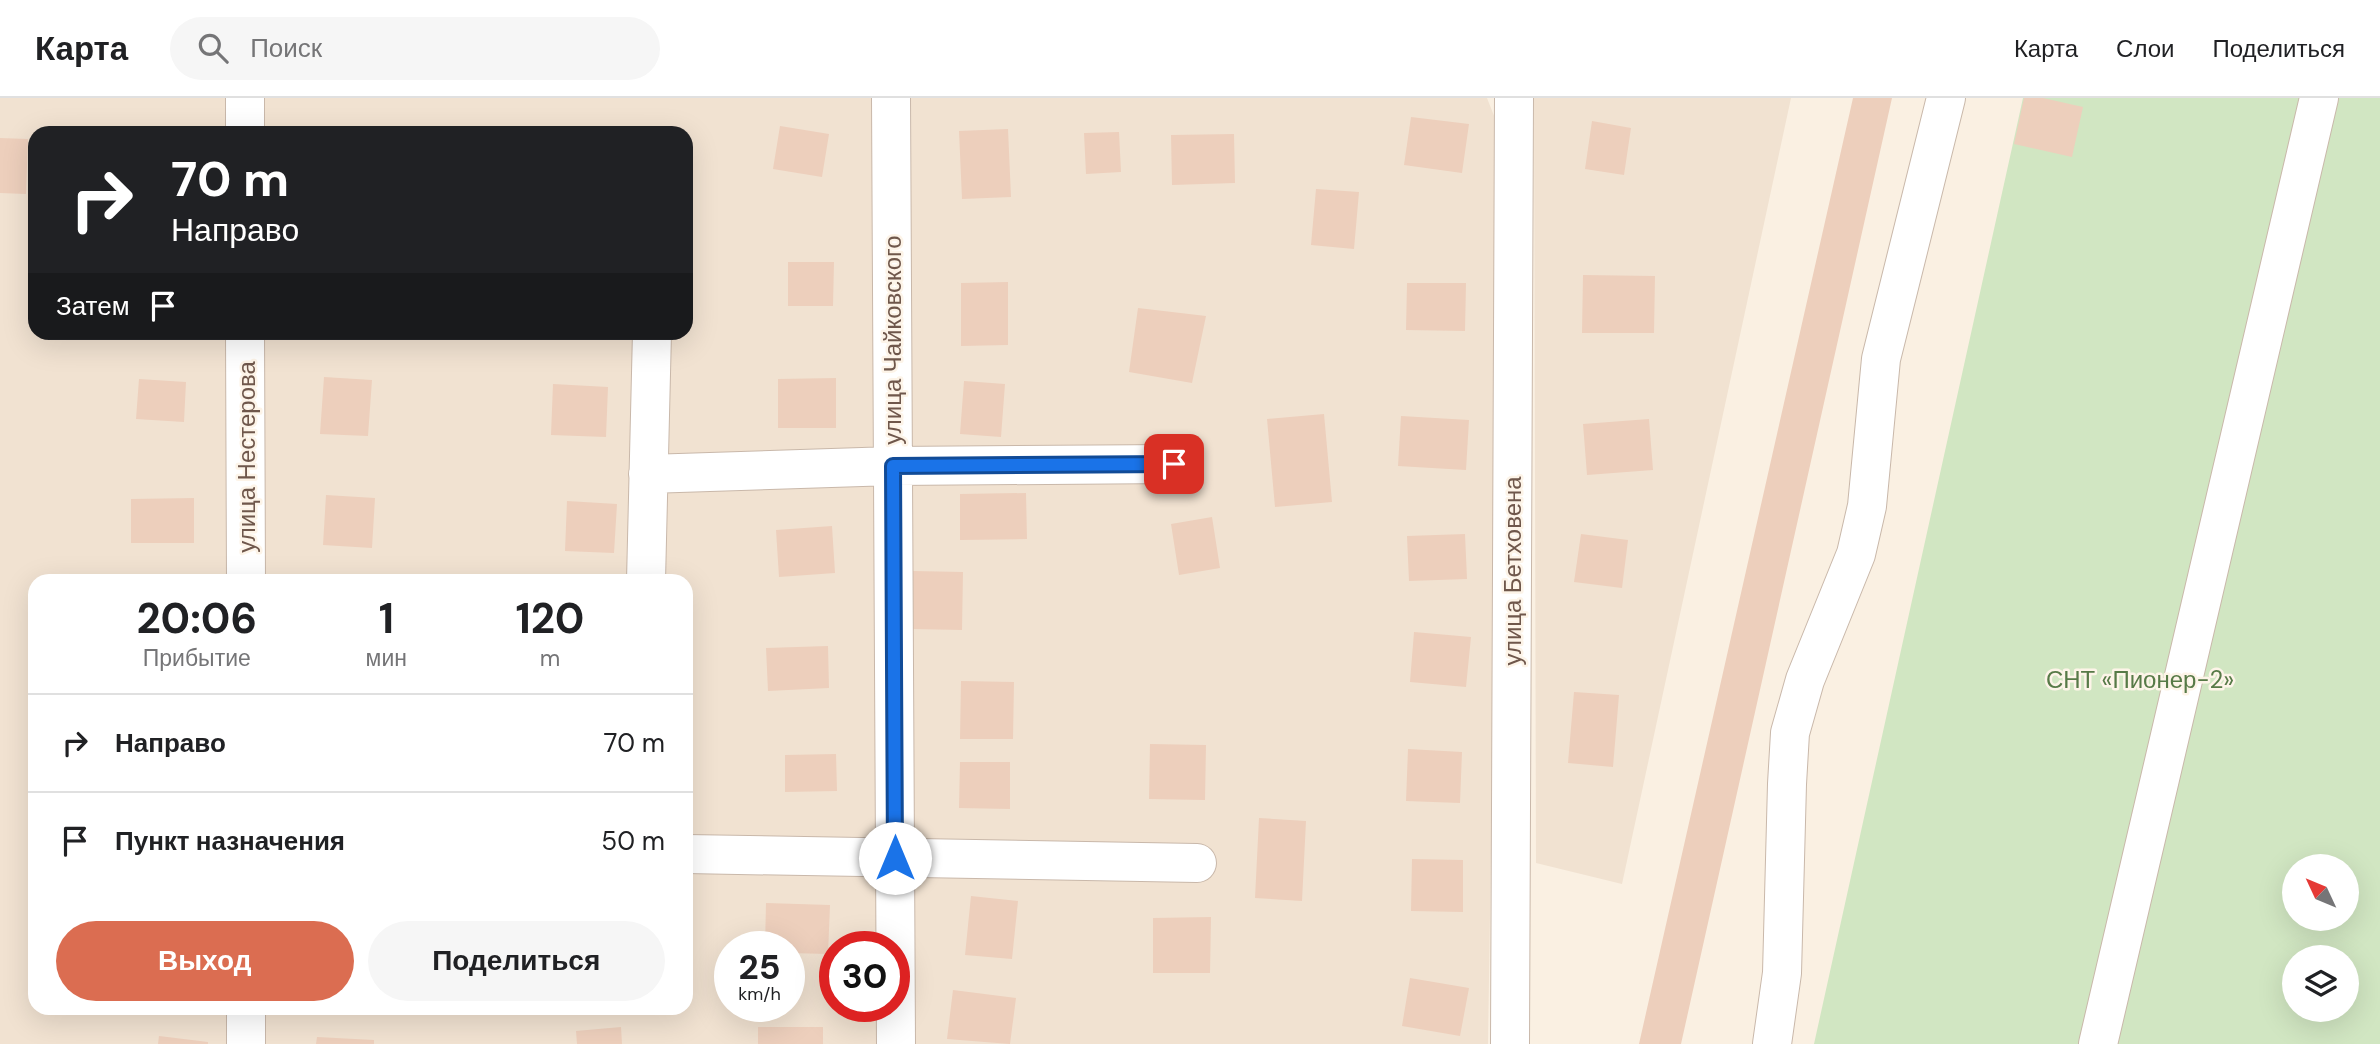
<!DOCTYPE html>
<html lang="ru">
<head>
<meta charset="utf-8">
<style>
  :root { --surface:#fff; --page:#f6f6f6; --text:#202124; --muted:#757577; --line:#e0e0e0; --accent:#db6d51 }
  body { margin:0; font-family:"DM Sans",sans-serif; background:var(--page); color:var(--text); height:100vh; display:flex; flex-direction:column; font-size:26px; white-space:nowrap }
  * { box-sizing:border-box; margin:0 }
  p { font-size:23px; color:var(--muted) }
  .icon { flex:none; width:38px; height:38px; fill:none; stroke:currentColor; stroke-width:2; stroke-linecap:round; stroke-linejoin:round }
  .map { position:relative; flex:1; overflow:hidden }
  .panel { position:absolute; left:28px; top:476px; width:665px; height:441px; display:flex; flex-direction:column; background:var(--surface); border-radius:21px; box-shadow:0 7px 28px #0002 }
  .panel>* { flex:none }
  .top-card { position:absolute; left:28px; top:28px; width:665px; height:214px; border-radius:21px; box-shadow:0 7px 28px #0002; background:#202124; color:#fff; overflow:hidden }
  .needle { width:46px; rotate:314deg }
  .fabs { position:absolute; left:2282px; top:756px; display:grid; gap:14px }
  .fabs a { display:grid; place-items:center; width:77px; height:77px; border-radius:50%; background:var(--surface); box-shadow:0 7px 28px #0002; font-size:35px }
  .speed { position:absolute; left:714px; top:833px; display:flex; gap:14px; font-size:35px; font-weight:700; text-align:center }
  .speed>* { display:grid; place-content:center; width:91px; height:91px; border-radius:50%; background:var(--surface); box-shadow:0 7px 28px #0002; line-height:1 }
  .speed small { font-size:18px; font-weight:400 }
  .speed .limit { border:10px solid #d22; background:#fff; color:#111 }
  .pin { position:absolute; display:grid; place-items:center; width:60px; height:60px; color:#fff; margin:-30px; border-radius:14px; box-shadow:0 4px 10px #0006 }
  .me { position:absolute; width:77px; margin:-38px; rotate:0deg; stroke-linejoin:round; filter:drop-shadow(0 0 5px #0008) }
  .turn { display:flex; align-items:center; gap:24px; height:147px; padding:0 28px; font-size:32px }
  .turn .icon { width:91px; height:91px; stroke-width:2.5 }
  .turn b { display:block; font-size:49px; line-height:60px }
  .then { display:flex; align-items:center; height:66px; padding:0 28px; background:#0003; gap:14px; font-size:26px }
  .eta { display:flex; justify-content:space-evenly; align-items:center; height:119px; text-align:center }
  .eta b { font-size:42px; font-weight:700; line-height:49px }
  .primary-button { display:flex; gap:14px; margin-top:auto; padding:14px 28px }
  .primary-button a { flex:1; height:80px; border-radius:42px; background:var(--accent); color:#fff; font-size:28px; font-weight:700; line-height:80px; text-align:center }
  .primary-button a+a { background:var(--page); color:var(--text) }
  ul { padding:0; list-style:none }
  li { display:flex; align-items:center; gap:21px; height:98px; padding:0 28px; border-top:2px solid var(--line) }
  li div { flex:1 }
  li b { display:block; font-size:26px }
  li em { font-style:normal }
  header { display:flex; align-items:center; gap:42px; box-sizing:border-box; height:98px; padding:0 35px; background:var(--surface); border-bottom:2px solid var(--line) }
  header strong { font-size:33px }
  nav { display:flex; gap:38px; margin-inline-start:auto; font-size:24px }
  .search { width:490px; height:63px; background:var(--page); display:flex; align-items:center; gap:18px; box-sizing:border-box; padding:0 24px; border-radius:38px; color:var(--muted); font-size:26px }
  .map>svg:first-child { display:block }
  .residential { fill:#f1e2d1; fill-rule:evenodd }
  .green { fill:#d1e6c2; fill-rule:evenodd }
  .building { fill:#edcfbc }
  .lines { fill:none; stroke-linecap:round; stroke-linejoin:round }
  .minor-casing { stroke:#c9b8aa; stroke-width:40 }
  .minor { stroke:#fff; stroke-width:38 }
  .route-casing { stroke:#114b97; stroke-width:18 }
  .route { stroke:#1a73e8; stroke-width:12 }
  .labels { text-anchor:middle; dominant-baseline:central; stroke-width:5; stroke-linejoin:round; paint-order:stroke }
  .street-label { font-size:24px; fill:#6f574b; stroke:#fdf4e8 }
  .park-label { font-size:24px; fill:#577a47; stroke:#fdf4e8 }
</style>
</head>
<body>
<header>
<strong>Карта</strong>
<div class="search"><svg class="icon" aria-label="search" viewBox="0 0 24 24"><circle cx="10" cy="10" r="6"/><path d="M15 15l6 6"/></svg>Поиск</div>
<nav><a>Карта</a><a>Слои</a><a>Поделиться</a></nav>
</header>
<div class="map">
<svg width="2380" height="946" viewBox="0 0 2380 946">
  <rect width="100%" height="100%" fill="#faf0e2"/>
  <path class="residential" d="M0,0H1487L1502,38L1488,946H0ZM35,35H686V234H35ZM35,483H686V910H35ZM730,849H789V908H730ZM835,849H894V908H835Z
    M1534,0H1791L1622,786L1536,765Z"/>
  <path class="green" d="M2023,0H2380V946H1814ZM2294,768H2347V821H2294ZM2294,859H2347V912H2294Z"/>
  <path class="building" d="M1853,0H1892L1681,946H1639Z
    M2024,0H2043L2083,9L2072,59L2014,46Z
    M1411,19L1469,26L1462,75L1404,67Z
    M1592,23L1631,30L1624,77L1585,71Z
    M780,28L829,36L822,79L773,71Z
    M664,29V35H619V31Z
    M1008,31L1011,99L962,101L959,33Z
    M1119,34L1121,74L1086,76L1084,35Z
    M1234,36L1235,85L1172,87L1171,37Z
    M0,40L28,41L26,96L0,95Z
    M1316,91L1359,94L1354,151L1311,147Z
    M788,164H834L833,208H788Z
    M1583,177L1655,178L1654,235H1582Z
    M1008,184V247L961,248V185Z
    M1407,185H1466L1465,233L1406,232Z
    M1138,210L1206,218L1192,285L1129,274Z
    M324,279L372,282L368,338L320,336Z
    M836,280V330H778V281Z
    M139,281L186,284L184,324L136,321Z
    M964,283L1005,286L1001,339L960,336Z
    M553,286L608,289L606,339L551,337Z
    M1324,316L1332,404L1275,409L1267,321Z
    M1401,318L1469,322L1466,372L1398,368Z
    M1649,321L1653,372L1587,377L1583,326Z
    M1026,395L1027,441L960,442V396Z
    M326,397L375,400L372,450L323,447Z
    M194,400V445H131V401Z
    M567,403L617,406L614,455L565,453Z
    M1212,419L1220,470L1179,477L1171,426Z
    M832,428L835,475L779,479L776,432Z
    M1465,436L1467,481L1409,483L1407,438Z
    M1581,436L1628,442L1622,490L1574,484Z
    M913,473L963,474L962,532L912,531Z
    M1414,534L1471,539L1466,589L1410,584Z
    M828,548L829,590L768,593L766,550Z
    M961,583L1014,584L1013,641H960Z
    M1574,594L1619,597L1613,669L1568,665Z
    M1150,646L1206,647L1205,702L1149,701Z
    M1408,651L1462,654L1460,705L1406,703Z
    M836,656L837,693L785,694V657Z
    M960,664H1010V711L959,710Z
    M1259,720L1306,723L1302,803L1255,800Z
    M1412,761L1463,762V814L1411,813Z
    M971,798L1018,803L1012,861L965,857Z
    M766,805L830,807L828,856L789,855V849H765Z
    M1211,819L1210,875H1153V820Z
    M1410,880L1469,890L1460,938L1402,928Z
    M953,892L1016,900L1010,946L947,941Z
    M621,929L622,946H577L576,933Z
    M758,929H823V946H758Z
    M159,938L208,944V946H158Z
    M317,939L374,942V946H316Z"/>
  <g class="lines">
    <g class="minor-casing">
      <path id="minor" d="M245,0V35
        M891,0L896,946
        M245,234L246,483
        M648,376L893,368L1174,366
        M646,483L652,234
        M686,756L1197,765
        M246,910V946
        M1510,946L1514,0
        M1772,946L1782,875L1787,686L1790,635L1805,582L1856,456L1867,408L1881,261L1946,0
        M2098,946L2319,0"/>
    </g>
    <use href="#minor" class="minor"/>
  </g>
  <g class="lines">
    <g class="route-casing">
      <path id="route" d="M895,760L893,368L1174,366"/>
    </g>
    <use href="#route" class="route"/>
  </g>
  <g class="labels">
    <g class="street-label">
      <text transform="translate(892 242) rotate(-90)">улица Чайковского</text>
      <text transform="translate(246 359) rotate(-90)">улица Нестерова</text>
      <text transform="translate(1512 473) rotate(-90)">улица Бетховена</text>
    </g>
    <g class="park-label">
      <text x="2140" y="581">СНТ «Пионер-2»</text>
    </g>
  </g>
</svg>
<div class="fabs">
<a><svg class="needle" viewBox="-14 -14 28 28"><path d="M0-13l5 13h-10z" fill="#e53935"/><path d="M0 13l5-13h-10z" fill="#757577"/></svg></a>
<a><svg class="icon" aria-label="layers" viewBox="0 0 24 24"><path d="M12 4l9 5-9 5-9-5zM3 14l9 5 9-5"/></svg></a>
</div>
<div class="speed"><div>25<small>km/h</small></div><div class="limit">30</div></div>
<div class="pin" style="left:1174px;top:366px;background:#d93025"><svg class="icon" aria-label="arrive" viewBox="0 0 24 24"><path d="M6 21V4h12l-3 4 3 4H6"/></svg></div>
<svg class="me" style="left:895px;top:760px" viewBox="-20 -20 40 40"><circle r="19" fill="#fff"/><path d="M0-13L10 11 0 6-10 11z" fill="#1a73e8"/></svg>
<div class="top-card">
<div class="turn"><svg class="icon" aria-label="right" viewBox="0 0 24 24"><path d="M7 20v-9h11M14 6l5 5-5 5"/></svg><div><b>70 m</b>Направо</div></div>
<div class="then">Затем<svg class="icon" aria-label="arrive" viewBox="0 0 24 24"><path d="M6 21V4h12l-3 4 3 4H6"/></svg></div>
</div>
<section class="panel">
<div class="eta">
<div><b>20:06</b><p>Прибытие</p></div>
<div><b>1</b><p>мин</p></div>
<div><b>120</b><p>m</p></div>
</div>
<ul>
<li><svg class="icon" aria-label="right" viewBox="0 0 24 24"><path d="M7 20v-9h11M14 6l5 5-5 5"/></svg><div><b>Направо</b></div><em>70 m</em></li>
<li><svg class="icon" aria-label="arrive" viewBox="0 0 24 24"><path d="M6 21V4h12l-3 4 3 4H6"/></svg><div><b>Пункт назначения</b></div><em>50 m</em></li>
</ul>
<div class="primary-button"><a>Выход</a><a>Поделиться</a></div>
</section>
</div>
</body>
</html>
